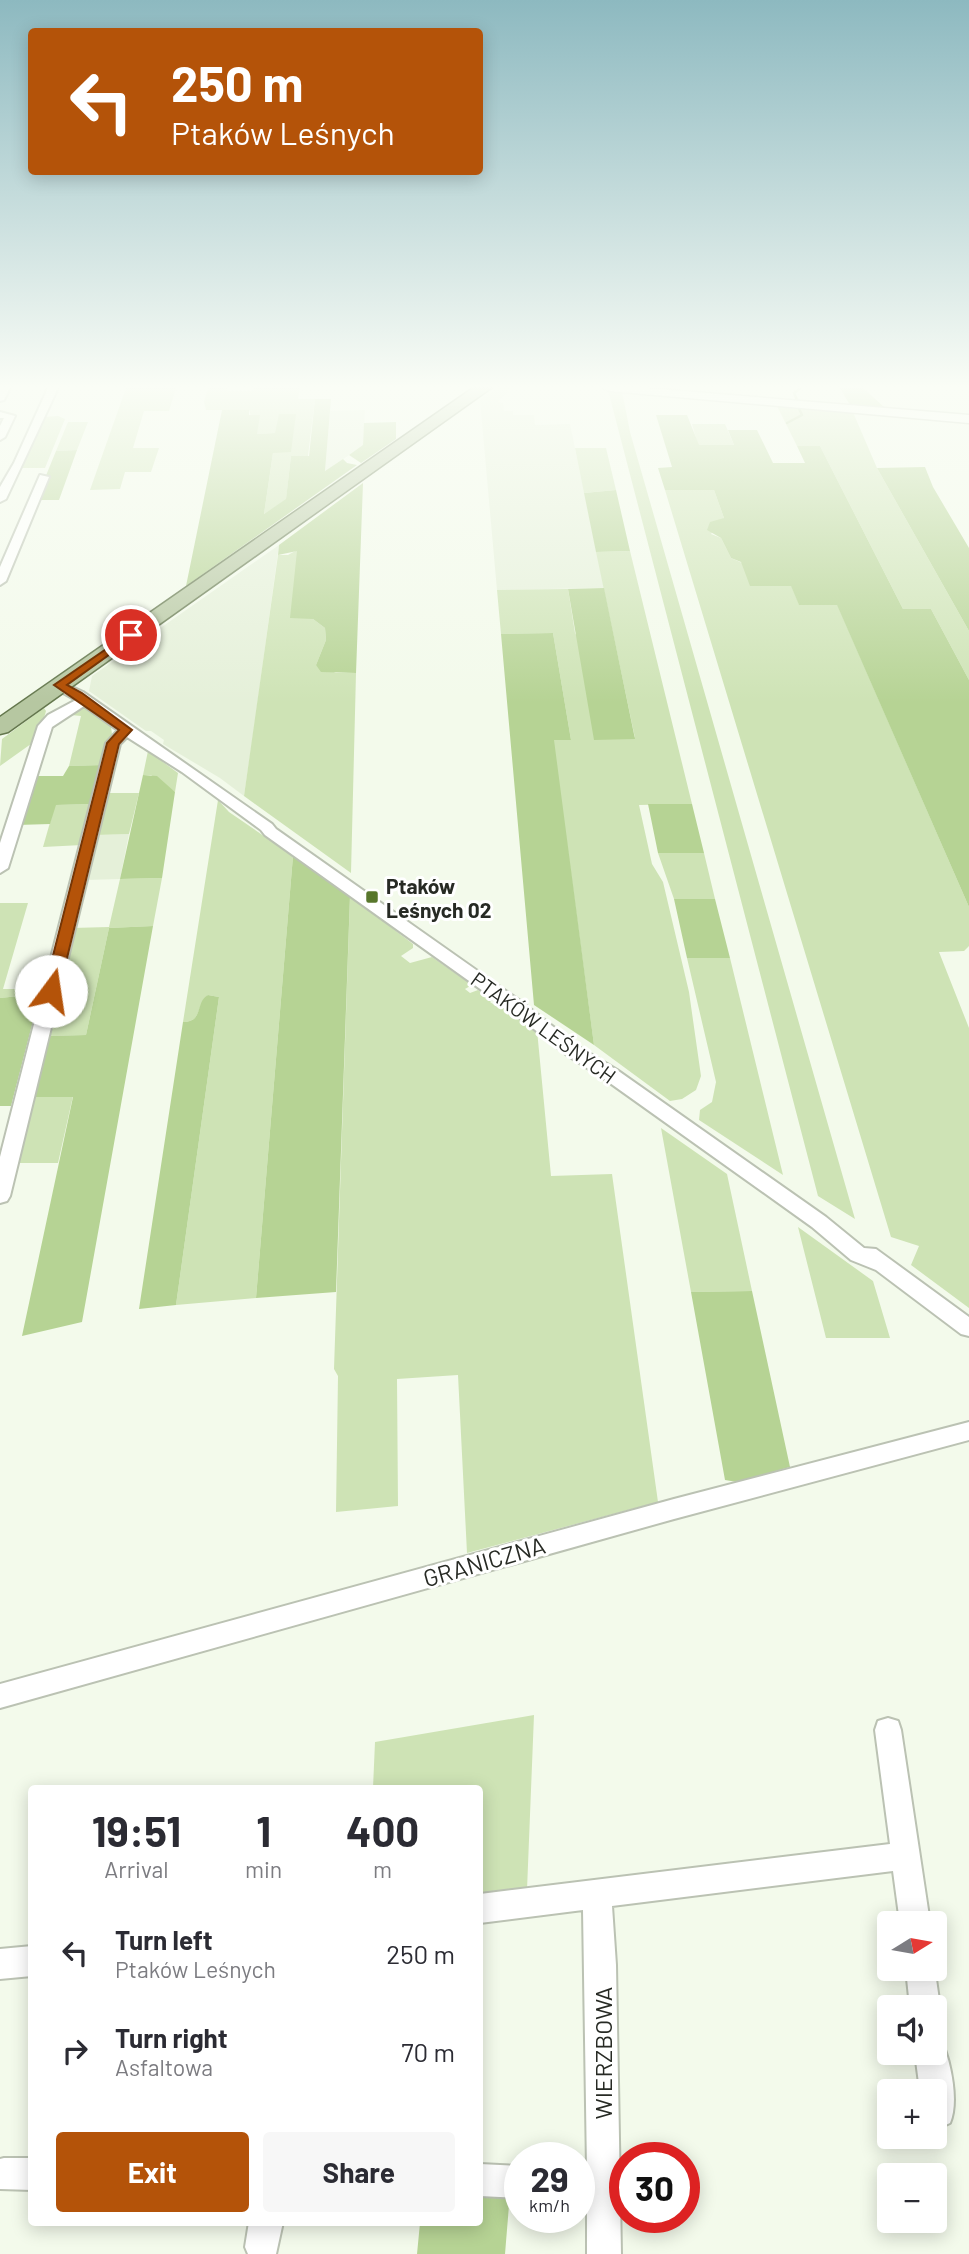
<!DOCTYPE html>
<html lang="en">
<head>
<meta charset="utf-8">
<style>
  :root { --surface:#fff; --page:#f7f7f7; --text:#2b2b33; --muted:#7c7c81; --accent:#b45309 }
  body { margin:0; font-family:Barlow,sans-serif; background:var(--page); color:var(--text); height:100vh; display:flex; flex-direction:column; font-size:26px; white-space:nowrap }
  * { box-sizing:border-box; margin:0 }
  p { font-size:23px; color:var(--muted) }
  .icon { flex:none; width:38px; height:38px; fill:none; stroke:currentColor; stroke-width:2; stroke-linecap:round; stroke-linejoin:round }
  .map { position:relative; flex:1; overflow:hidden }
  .side { position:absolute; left:28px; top:1785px; width:455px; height:441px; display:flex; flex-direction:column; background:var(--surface); border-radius:7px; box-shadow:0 4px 18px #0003 }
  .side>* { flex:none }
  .banner { position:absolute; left:28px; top:28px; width:455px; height:147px; border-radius:7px; box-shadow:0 4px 18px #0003; background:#b45309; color:#fff; overflow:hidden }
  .needle { width:46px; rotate:79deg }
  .controls { position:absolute; left:877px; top:1911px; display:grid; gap:14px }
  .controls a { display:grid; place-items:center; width:70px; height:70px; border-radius:7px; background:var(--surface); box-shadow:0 4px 18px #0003; font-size:35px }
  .speed { position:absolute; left:504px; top:2142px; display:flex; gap:14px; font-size:35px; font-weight:700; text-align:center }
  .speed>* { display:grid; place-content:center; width:91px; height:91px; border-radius:50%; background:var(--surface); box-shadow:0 4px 18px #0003; line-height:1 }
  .speed small { font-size:18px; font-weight:400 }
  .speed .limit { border:10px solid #d22; background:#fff; color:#111 }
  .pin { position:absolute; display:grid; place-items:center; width:60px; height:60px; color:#fff; margin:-30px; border:4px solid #fff; border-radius:50%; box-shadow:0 2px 7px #0007 }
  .me { position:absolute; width:77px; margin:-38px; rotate:14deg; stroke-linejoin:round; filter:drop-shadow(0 0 5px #0008) }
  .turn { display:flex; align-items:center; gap:24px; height:147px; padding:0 28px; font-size:32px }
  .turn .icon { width:91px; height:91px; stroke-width:2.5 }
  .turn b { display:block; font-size:49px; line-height:60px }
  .eta { display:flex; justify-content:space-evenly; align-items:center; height:119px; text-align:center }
  .eta b { font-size:42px; font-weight:700; line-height:49px }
  .action { display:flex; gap:14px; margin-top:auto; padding:14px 28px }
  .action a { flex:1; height:80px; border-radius:7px; background:var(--accent); color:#fff; font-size:28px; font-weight:700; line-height:80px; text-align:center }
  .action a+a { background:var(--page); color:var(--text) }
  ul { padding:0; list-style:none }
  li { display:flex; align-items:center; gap:21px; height:98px; padding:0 28px }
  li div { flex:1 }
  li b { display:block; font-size:26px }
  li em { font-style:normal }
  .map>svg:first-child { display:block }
  .built { fill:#e5f0d9 }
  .green { fill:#cee3b5 }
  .forest { fill:#b6d394 }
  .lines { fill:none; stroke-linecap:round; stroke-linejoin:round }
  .stream { stroke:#a5c183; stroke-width:2.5 }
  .minor-casing { stroke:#bbc2b3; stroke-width:4 }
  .tertiary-casing { stroke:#bbc2b3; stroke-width:3 }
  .primary-casing { stroke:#64774d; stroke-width:3 }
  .minor { fill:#fff; fill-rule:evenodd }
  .tertiary { fill:#fff; fill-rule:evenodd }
  .primary { fill:#b6c7a1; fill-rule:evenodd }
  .route { fill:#b45309; stroke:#753606; stroke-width:2 }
  .poi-dot { fill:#58772c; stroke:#fff; stroke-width:2.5 }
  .labels { text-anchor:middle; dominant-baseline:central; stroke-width:6; stroke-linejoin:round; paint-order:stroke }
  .poi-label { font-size:21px; font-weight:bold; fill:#272a24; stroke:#fff; text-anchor:start }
  .street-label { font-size:21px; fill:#272a24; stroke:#fff }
  .near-street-label { font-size:24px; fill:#272a24; stroke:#fff }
</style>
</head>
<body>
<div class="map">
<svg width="969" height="2254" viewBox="0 0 969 2254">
  <rect width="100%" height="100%" fill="#f3faeb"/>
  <path class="built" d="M498,388H511L498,402L503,403L504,411H513V415H534L535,425L570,424L604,588L497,590L480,400Z
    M365,410L363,446L325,471L330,411Z
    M279,545L253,735L244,796L220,778L163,744L164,740L151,731H146L89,691L92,676Z
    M129,834L120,879L85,880L96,835Z"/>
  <path class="green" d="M126,388H176L169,411H144L133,448H159L151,472H125L120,489L90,490Z
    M208,388H227V391H252L254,388H300L298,399H315L308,456H291L286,500L264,514L276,433L257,434L249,410H206L204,402Z
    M608,390L622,391L630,432L855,1219L818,1196Z
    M776,404L808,409L852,410L877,468L969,631V680L931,609H903L820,446H797Z
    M58,416L65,419L45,468H17L43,417Z
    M68,422H88L77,450L56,451Z
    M692,424H725L734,445H698Z
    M575,448H606L616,490L584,493Z
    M665,490H714L724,518L711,534L721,538L731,558L791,585L799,604H837L969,907V946L964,951L939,952L969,1028V1308L911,1265L919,1246L891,1237Z
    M297,550L313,619L325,628L326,640L316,665L336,673H356L351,873L244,796L278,555H288Z
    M630,551L692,804L639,805L652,864L663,882L689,992L701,1076L696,1090L682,1099L670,1101L594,1045L553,740H571L553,633L501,634L497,590L568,589L575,633L635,738L596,552Z
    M82,707L90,708L111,727L112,734L103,765L69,766L81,716L71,715L46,733L48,727Z
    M44,708L46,711L38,739L0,766L2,739Z
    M148,751L178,773L175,792L151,775H143Z
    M106,793H139L129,834L96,835Z
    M218,800L229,812L293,856L256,1298L176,1305L219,997L208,995C196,1004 203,1022 183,1022Z
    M92,804L82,845L43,847L55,805Z
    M658,853H704L715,899H674Z
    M162,878L153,926L109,928L86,1035L47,1036L72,928L109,927L120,879Z
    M350,896L413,944V948L401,956L410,963L432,957L472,985L465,989L470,993L478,990L492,1000L490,1002L496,1006L500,1005L537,1030L551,1176L612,1174L658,1502L467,1553L458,1375L397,1379L398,1506L336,1512L338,1376L334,1369Z
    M0,903H28L3,989H39L38,1002L29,995L0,998Z
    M687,958H730L783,1175L699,1120L700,1110L712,1102L716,1082Z
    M73,1096L58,1163H15L31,1097Z
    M661,1128L727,1174L752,1291L691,1292Z
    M798,1227L873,1281L890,1338H826Z
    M534,1715L527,1890L480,1896V1788H373L375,1742Z"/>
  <path class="forest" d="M812,388H863L884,407L850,405L840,388Z
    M315,399H331L325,471L343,459L347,463L357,465L186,586L222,410H249V415H260L257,434L275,433L279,414H296L291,452L273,453L264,514L286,499L291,456H309Z
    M656,415H687L699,445H734L728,430H757L773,463H805L797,446H820L903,609H931L969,680V907L837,605H799L791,586H750L741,562L731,558L721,538L707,530L710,522L724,518L714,490H665L658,468L672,467Z
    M396,422V439L361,463L349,455L363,445L364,423Z
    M77,450L59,500H36L56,451Z
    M925,467L933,487L969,548V631L877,468Z
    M363,483L356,673L321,672L316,665L326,640L325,628L313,619L290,618L297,551L278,555L279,545Z
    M616,490L630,551L596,552L584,493Z
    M604,588L635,739L594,740L568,589Z
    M553,633L571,740H554L594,1045L534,1005L501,634Z
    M103,765L92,804L56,805L50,824L17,825L32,776H63L69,766Z
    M143,775L157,776L175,792L162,878L120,879Z
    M648,804H692L704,853H658Z
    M293,856L350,896L336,1292L256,1298Z
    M674,899H715L730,958H687Z
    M153,926L82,1322L22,1336L73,1097H31L47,1036L86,1035L109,928Z
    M29,995L38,1002L11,1106H0V998Z
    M208,995L219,997L176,1305L139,1309L183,1022C204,1022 195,1002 208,995Z
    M752,1291L790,1467L737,1482L725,1480L691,1292Z
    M480,2190L510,2193L505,2254H417L420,2223L480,2222Z"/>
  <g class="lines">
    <path class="stream" d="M797,400L794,393L801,388
      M787,423L802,415L798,406"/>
    <g class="minor-casing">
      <path id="minor" d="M0,388H10L4,400L0,401Z
        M48,388H58L6,499L0,502V487L14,463Z
        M0,412L15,416L5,437L0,440V426L4,418H0Z
        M40,475L49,477L6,581L0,585V567Z
        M59,681L83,692L272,824L276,829L523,1003L579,1047L617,1070L826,1217L864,1248L876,1249L969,1317V1336L961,1334L876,1270L851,1260L812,1227L603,1078L567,1055L511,1011L265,835L261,830L182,772L127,737L120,744L10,1196L7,1201L0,1203V1157L106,743L118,730L84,706L52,727L8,868L0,873V843L38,726L48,715L76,700L54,688L52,685Z
        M969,1422V1440L674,1519L0,1708V1684L674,1499Z
        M888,1718L898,1721L901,1730L930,1923H900L893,1871L612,1906L616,1965L621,2254H587V2202L579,2201V2169H587L583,1910L480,1923V1894L890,1844L875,1730L878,1721Z
        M32,1946V1976L0,1979V1949Z
        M934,1965L940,2007L934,2018V2007H910L906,1969H934Z
        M934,2039L942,2042C951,2063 959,2102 950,2123L939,2128L934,2126V2091H920L915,2053H934Z
        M4,2158H32V2190L0,2189V2159Z
        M480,2164L520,2166V2198L480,2196Z
        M249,2222H283L276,2254H248L245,2247Z"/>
    </g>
    <g class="tertiary-casing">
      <path id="tertiary" d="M603,388H646L969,415V423L609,391Z"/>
    </g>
    <g class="primary-casing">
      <path id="primary" d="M473,388H491L8,732L0,734V717Z"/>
    </g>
    <use href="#minor" class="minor"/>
    <use href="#tertiary" class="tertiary"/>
    <use href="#primary" class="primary"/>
  </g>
  <linearGradient id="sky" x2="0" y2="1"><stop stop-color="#8db9c0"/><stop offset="0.55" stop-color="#fafdf6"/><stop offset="1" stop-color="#fafdf6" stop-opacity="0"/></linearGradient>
  <rect width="969" height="703" fill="url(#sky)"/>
  <path class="route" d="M131,632L136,635L134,637L67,685L82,693L132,730L119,744L59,991L51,995L44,991L107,743L119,730L54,685Z"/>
  <rect class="poi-dot" x="365" y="890" width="14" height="14" rx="3.5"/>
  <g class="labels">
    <g class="poi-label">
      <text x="386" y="885">Ptaków<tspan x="386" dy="24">Leśnych 02</tspan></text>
    </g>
    <g class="street-label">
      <text transform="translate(544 1027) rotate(36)">PTAKÓW LEŚNYCH</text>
    </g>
    <g class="near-street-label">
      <text transform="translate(484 1561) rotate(-16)">GRANICZNA</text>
      <text transform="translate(602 2053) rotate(-90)">WIERZBOWA</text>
    </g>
  </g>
</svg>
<div class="controls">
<a><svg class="needle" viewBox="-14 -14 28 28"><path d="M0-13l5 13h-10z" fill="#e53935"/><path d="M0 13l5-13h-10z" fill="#7c7c81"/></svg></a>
<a><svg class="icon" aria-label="sound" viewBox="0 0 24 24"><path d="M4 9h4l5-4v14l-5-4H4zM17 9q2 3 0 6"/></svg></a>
<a>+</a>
<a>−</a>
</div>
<div class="speed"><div>29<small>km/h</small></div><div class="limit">30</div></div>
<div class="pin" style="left:131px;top:635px;background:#d93025"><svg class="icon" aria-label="arrive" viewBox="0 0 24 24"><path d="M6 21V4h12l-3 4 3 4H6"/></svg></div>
<svg class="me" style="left:51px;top:991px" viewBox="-20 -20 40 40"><circle r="19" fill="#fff"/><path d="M0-13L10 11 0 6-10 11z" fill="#b45309"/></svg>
<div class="banner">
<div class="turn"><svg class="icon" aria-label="left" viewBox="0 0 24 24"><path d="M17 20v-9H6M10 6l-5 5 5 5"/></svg><div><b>250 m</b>Ptaków Leśnych</div></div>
</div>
<section class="side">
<div class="eta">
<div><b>19:51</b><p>Arrival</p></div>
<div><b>1</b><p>min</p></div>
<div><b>400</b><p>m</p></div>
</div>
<ul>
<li><svg class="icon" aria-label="left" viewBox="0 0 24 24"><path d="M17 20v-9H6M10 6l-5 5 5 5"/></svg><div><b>Turn left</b><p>Ptaków Leśnych</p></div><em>250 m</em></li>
<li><svg class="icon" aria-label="right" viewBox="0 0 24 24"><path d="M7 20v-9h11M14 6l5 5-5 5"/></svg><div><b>Turn right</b><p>Asfaltowa</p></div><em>70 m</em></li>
</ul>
<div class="action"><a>Exit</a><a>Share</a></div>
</section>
</div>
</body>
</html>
